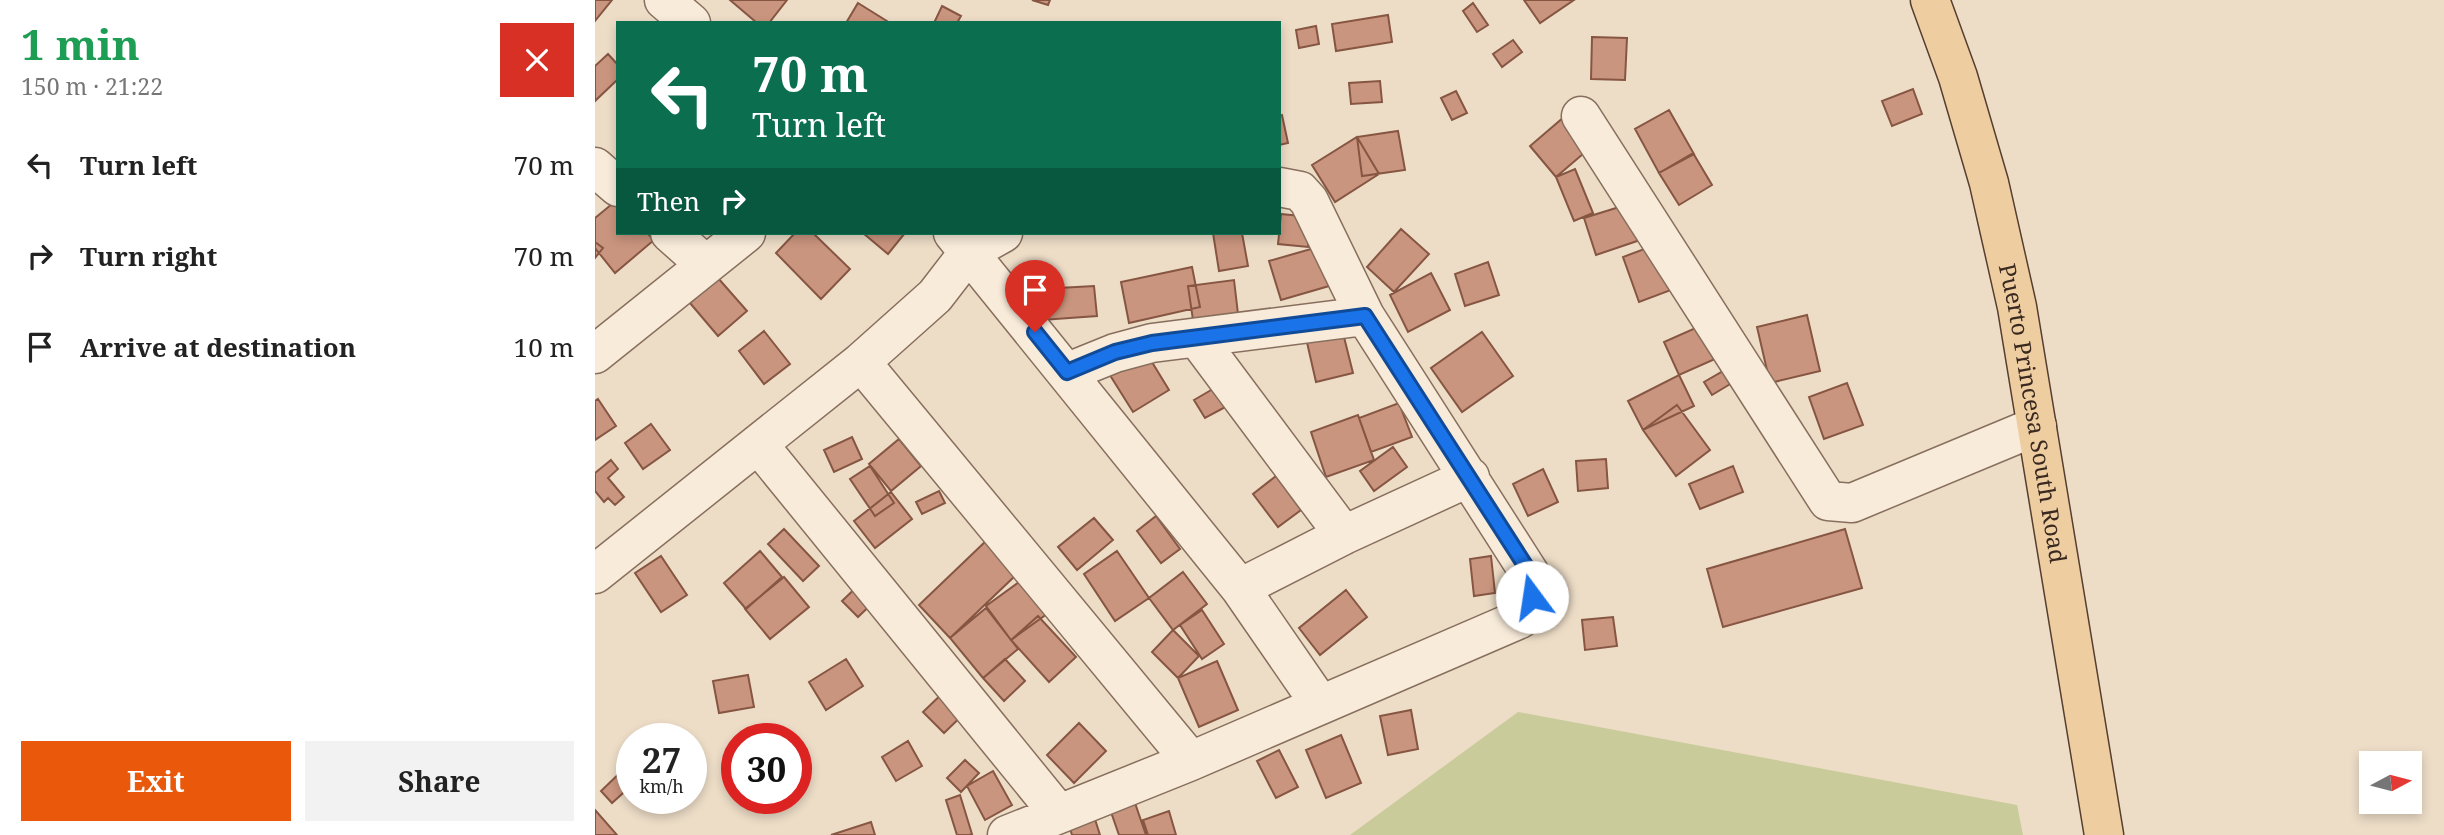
<!DOCTYPE html>
<html lang="en">
<head>
<meta charset="utf-8">
<style>
  :root { --surface:#fff; --page:#f2f2f2; --text:#222; --muted:#767676; --accent:#ea580c }
  body { margin:0; font-family:"Noto Serif",serif; background:var(--page); color:var(--text); height:100vh; display:flex; flex-direction:column; font-size:26px; white-space:nowrap }
  * { box-sizing:border-box; margin:0 }
  p { font-size:23px; color:var(--muted) }
  .icon { flex:none; width:38px; height:38px; fill:none; stroke:currentColor; stroke-width:2; stroke-linecap:round; stroke-linejoin:round }
  .map { position:relative; flex:1; overflow:hidden }
  .sheet { display:flex; flex-direction:column; background:var(--surface); width:595px }
  .sheet>* { flex:none }
  .top-card { position:absolute; left:21px; top:21px; width:665px; height:214px; border-radius:0px; box-shadow:0 4px 10px #0003; background:#0b6e4f; color:#fff; overflow:hidden }
  .needle { width:46px; rotate:83deg }
  .buttons { position:absolute; left:1764px; top:751px; display:grid; gap:14px }
  .buttons a { display:grid; place-items:center; width:63px; height:63px; border-radius:0px; background:var(--surface); box-shadow:0 4px 10px #0003; font-size:35px }
  .speed { position:absolute; left:21px; top:723px; display:flex; gap:14px; font-size:35px; font-weight:700; text-align:center }
  .speed>* { display:grid; place-content:center; width:91px; height:91px; border-radius:50%; background:var(--surface); box-shadow:0 4px 10px #0003; line-height:1 }
  .speed small { font-size:18px; font-weight:400 }
  .speed .limit { border:10px solid #d22; background:#fff; color:#111 }
  .pin { position:absolute; display:grid; place-items:center; width:60px; height:60px; color:#fff; margin:-72px -30px; border-radius:50% 50% 50% 0; rotate:-45deg; box-shadow:0 0 7px #0007 }
  .pin .icon { rotate:45deg }
  .me { position:absolute; width:77px; margin:-38px; rotate:346deg; stroke-linejoin:round; filter:drop-shadow(0 0 5px #0008) }
  .turn { display:flex; align-items:center; gap:24px; height:147px; padding:0 21px; font-size:32px }
  .turn .icon { width:91px; height:91px; stroke-width:2.5 }
  .turn b { display:block; font-size:49px; line-height:60px }
  .then { display:flex; align-items:center; height:66px; padding:0 21px; background:#0003; gap:14px; font-size:26px }
  .round { display:grid; place-items:center; flex:none; width:74px; height:74px; border-radius:0px; background:var(--page) }
  .summary { display:flex; align-items:center; justify-content:space-between; height:119px; padding:0 21px }
  h1 { font-size:42px; font-weight:700; line-height:52px; color:#1e9e55 }
  .button { display:flex; gap:14px; margin-top:auto; padding:14px 21px }
  .button a { flex:1; height:80px; border-radius:0px; background:var(--accent); color:#fff; font-size:28px; font-weight:700; line-height:80px; text-align:center }
  .button a+a { background:var(--page); color:var(--text) }
  ul { padding:0; list-style:none }
  li { display:flex; align-items:center; gap:21px; height:91px; padding:0 21px }
  li div { flex:1 }
  li b { display:block; font-size:26px }
  li em { font-style:normal }
  main { display:flex; flex:1; min-height:0 }
  .map>svg:first-child { display:block }
  .green { fill:#cacb9b }
  .building { fill:#ca957e; stroke:#865643; stroke-width:2 }
  .lines { fill:none; stroke-linecap:round; stroke-linejoin:round }
  .minor-casing { stroke:#886f5d; stroke-width:41 }
  .major-casing { stroke:#563e30; stroke-width:41 }
  .minor { stroke:#f8ebda; stroke-width:38 }
  .major { stroke:#eecda0; stroke-width:38 }
  .route-casing { stroke:#114b97; stroke-width:18 }
  .route { stroke:#1a73e8; stroke-width:12 }
  .labels { text-anchor:middle; dominant-baseline:central; stroke-width:5; stroke-linejoin:round; paint-order:stroke }
  .street-label { font-size:23px; fill:#392920; stroke:#f5e8d6 }
</style>
</head>
<body>
<main>
<section class="sheet">
<div class="summary"><div><h1>1 min</h1><p>150 m · 21:22</p></div><a class="round" style="background:#d93025;color:#fff"><svg class="icon" aria-label="close" viewBox="0 0 24 24"><path d="M6 6l12 12M18 6L6 18"/></svg></a></div>
<ul>
<li><svg class="icon" aria-label="left" viewBox="0 0 24 24"><path d="M17 20v-9H6M10 6l-5 5 5 5"/></svg><div><b>Turn left</b></div><em>70 m</em></li>
<li><svg class="icon" aria-label="right" viewBox="0 0 24 24"><path d="M7 20v-9h11M14 6l5 5-5 5"/></svg><div><b>Turn right</b></div><em>70 m</em></li>
<li><svg class="icon" aria-label="arrive" viewBox="0 0 24 24"><path d="M6 21V4h12l-3 4 3 4H6"/></svg><div><b>Arrive at destination</b></div><em>10 m</em></li>
</ul>
<div class="button"><a>Exit</a><a>Share</a></div>
</section>
<div class="map">
<svg width="1849" height="835" viewBox="0 0 1849 835">
  <rect width="100%" height="100%" fill="#edddc7"/>
  <path class="green" d="M923,712L1422,805L1428,835H755Z"/>
  <path class="building" d="M0,0H17L0,21Z
    M135,0H192L174,23H162Z
    M437,0H455L453,5Z
    M929,0H979L945,23Z
    M263,3L295,23H251Z
    M878,3L893,25L882,32L868,11Z
    M347,6L366,16L362,23H339Z
    M793,15L797,42L741,51L737,24Z
    M721,26L724,44L704,48L701,30Z
    M997,37L1032,38L1030,80L996,79Z
    M918,40L927,52L907,67L898,54Z
    M13,54L23,65V79L0,101V66Z
    M785,81L787,102L756,104L754,83Z
    M1318,89L1327,114L1297,126L1287,101Z
    M861,91L872,113L857,120L846,98Z
    M1074,110L1099,154L1064,173L1040,129Z
    M687,115L693,143L684,145V116Z
    M969,117L995,148L961,177L935,146Z
    M803,131L810,170L767,176L762,137Z
    M762,137L784,174L740,202L717,165Z
    M1098,153L1117,185L1084,205L1064,173Z
    M980,169L998,213L979,221L961,177Z
    M23,199V233H52L59,240L20,273L0,248V218Z
    M1037,203L1048,239L1001,255L989,218Z
    M686,214L716,217L713,247L683,244Z
    M806,229L834,254L799,292L772,267Z
    M200,233H218L255,269L226,299L181,253Z
    M268,233H310L293,254Z
    M618,233H647L653,266L624,271Z
    M0,242L8,248L0,258Z
    M730,245L741,284L686,300L674,261Z
    M1060,245L1076,290L1044,302L1028,257Z
    M893,262L904,295L870,306L860,274Z
    M597,267L605,307L534,323L526,282Z
    M836,273L855,310L813,332L795,295Z
    M123,278L152,311L123,336L95,303Z
    M639,280L643,314L598,320L593,286Z
    M499,286L502,316L447,320L445,289Z
    M1212,315L1225,371L1175,383L1162,327Z
    M1105,326L1120,359L1084,375L1069,342Z
    M747,329L758,373L721,382L711,338Z
    M169,331L195,364L169,384L144,351Z
    M887,332L918,376L867,412L836,368Z
    M549,349L574,390L538,412L513,372Z
    M1130,370L1137,383L1117,395L1109,382Z
    M1084,375L1099,406L1048,430L1033,401Z
    M1252,383L1268,425L1229,439L1214,397Z
    M623,386L634,405L610,418L599,400Z
    M3,399L21,426L0,440V401Z
    M804,403L817,437L776,452L764,418Z
    M1082,405L1115,450L1081,476L1048,430Z
    M763,415L779,460L731,477L716,432Z
    M56,424L75,450L48,469L30,443Z
    M257,437L267,459L239,472L229,450Z
    M304,439L326,466L296,491L274,464Z
    M798,447L812,467L779,491L765,471Z
    M1011,459L1013,488L983,491L981,461Z
    M16,460L23,469L13,478L29,497L20,505L13,498L9,502L0,491V473Z
    M275,466L299,503L280,516L255,479Z
    M1138,466L1148,492L1105,509L1094,484Z
    M948,469L963,502L933,516L918,484Z
    M681,476L706,510L683,527L658,494Z
    M344,491L350,503L327,514L321,502Z
    M296,492L317,519L280,548L259,521Z
    M561,516L585,549L566,563L542,531Z
    M499,518L518,540L482,570L463,547Z
    M189,529L224,566L208,581L173,544Z
    M1250,529L1267,588L1128,627L1112,569Z
    M392,540L423,573L355,638L324,605Z
    M165,551L187,577L151,609L129,583Z
    M522,551L554,598L520,621L489,574Z
    M66,556L92,595L66,612L40,573Z
    M896,556L900,593L879,596L875,559Z
    M588,572L612,604L578,630L554,598Z
    M189,577L214,607L175,639L150,609Z
    M431,577L456,611L416,640L391,606Z
    M270,579L286,595L263,617L247,601Z
    M751,590L772,617L725,655L704,628Z
    M391,608L423,649L388,678L355,638Z
    M607,610L629,644L607,659L585,625Z
    M443,616L481,657L454,682L416,640Z
    M1018,617L1022,646L990,650L987,620Z
    M578,630L604,656L583,678L557,652Z
    M251,659L268,686L231,710L214,682Z
    M410,659L430,681L409,701L388,678Z
    M622,661L643,710L604,727L583,678Z
    M153,675L159,707L124,713L118,681Z
    M353,688L374,709L349,733L328,712Z
    M816,710L823,749L793,755L785,716Z
    M484,723L511,751L479,783L452,755Z
    M746,735L766,783L731,798L711,750Z
    M313,741L327,766L301,781L287,757Z
    M684,750L703,787L681,798L662,761Z
    M370,760L384,773L366,792L352,778Z
    M32,766L37,772V785L17,803L6,791Z
    M398,771L417,805L390,820L372,786Z
    M365,795L377,834L374,835H362L351,800Z
    M540,803L551,835H524L516,812Z
    M0,810L22,835H0Z
    M574,811L581,835H553L548,820Z
    M498,813L505,835H477L473,822Z
    M276,822L280,835H236Z"/>
  <g class="lines">
    <g class="minor-casing">
      <path id="minor" d="M69,0L96,23
        M986,116L1233,501L1257,503L1442,426
        M0,167L23,187
        M75,233L111,265
        M358,233L645,588L725,704
        M602,338L749,535
        M0,354L151,233
        M266,362L596,761
        M473,372L520,353L557,343L770,316
        M163,444L464,814
        M0,574L266,362L340,296L374,252L408,233
        M645,588L749,535L875,477
        M412,835L596,761L925,619C937,604 939,592 935,574L770,316L714,201L705,191L684,187"/>
    </g>
    <g class="major-casing">
      <g id="major">
        <path id="s1" d="M1335,0L1363,77L1394,183L1422,307L1509,835"/>
      </g>
    </g>
    <use href="#minor" class="minor"/>
    <use href="#major" class="major"/>
  </g>
  <g class="lines">
    <g class="route-casing">
      <path id="route" d="M440,332L472,372L520,352L557,343L770,316L935,573L937,597"/>
    </g>
    <use href="#route" class="route"/>
  </g>
  <g class="labels">
    <g class="street-label">
      <text stroke="none"><textPath href="#s1" startOffset="427">Puerto Princesa South Road</textPath></text>
    </g>
  </g>
</svg>
<div class="buttons">
<a><svg class="needle" viewBox="-14 -14 28 28"><path d="M0-13l5 13h-10z" fill="#e53935"/><path d="M0 13l5-13h-10z" fill="#767676"/></svg></a>
</div>
<div class="speed"><div>27<small>km/h</small></div><div class="limit">30</div></div>
<div class="pin" style="left:440px;top:332px;background:#d93025"><svg class="icon" aria-label="arrive" viewBox="0 0 24 24"><path d="M6 21V4h12l-3 4 3 4H6"/></svg></div>
<svg class="me" style="left:937px;top:597px" viewBox="-20 -20 40 40"><circle r="19" fill="#fff"/><path d="M0-13L10 11 0 6-10 11z" fill="#1a73e8"/></svg>
<div class="top-card">
<div class="turn"><svg class="icon" aria-label="left" viewBox="0 0 24 24"><path d="M17 20v-9H6M10 6l-5 5 5 5"/></svg><div><b>70 m</b>Turn left</div></div>
<div class="then">Then<svg class="icon" aria-label="right" viewBox="0 0 24 24"><path d="M7 20v-9h11M14 6l5 5-5 5"/></svg></div>
</div>
</div>
</main>
</body>
</html>
